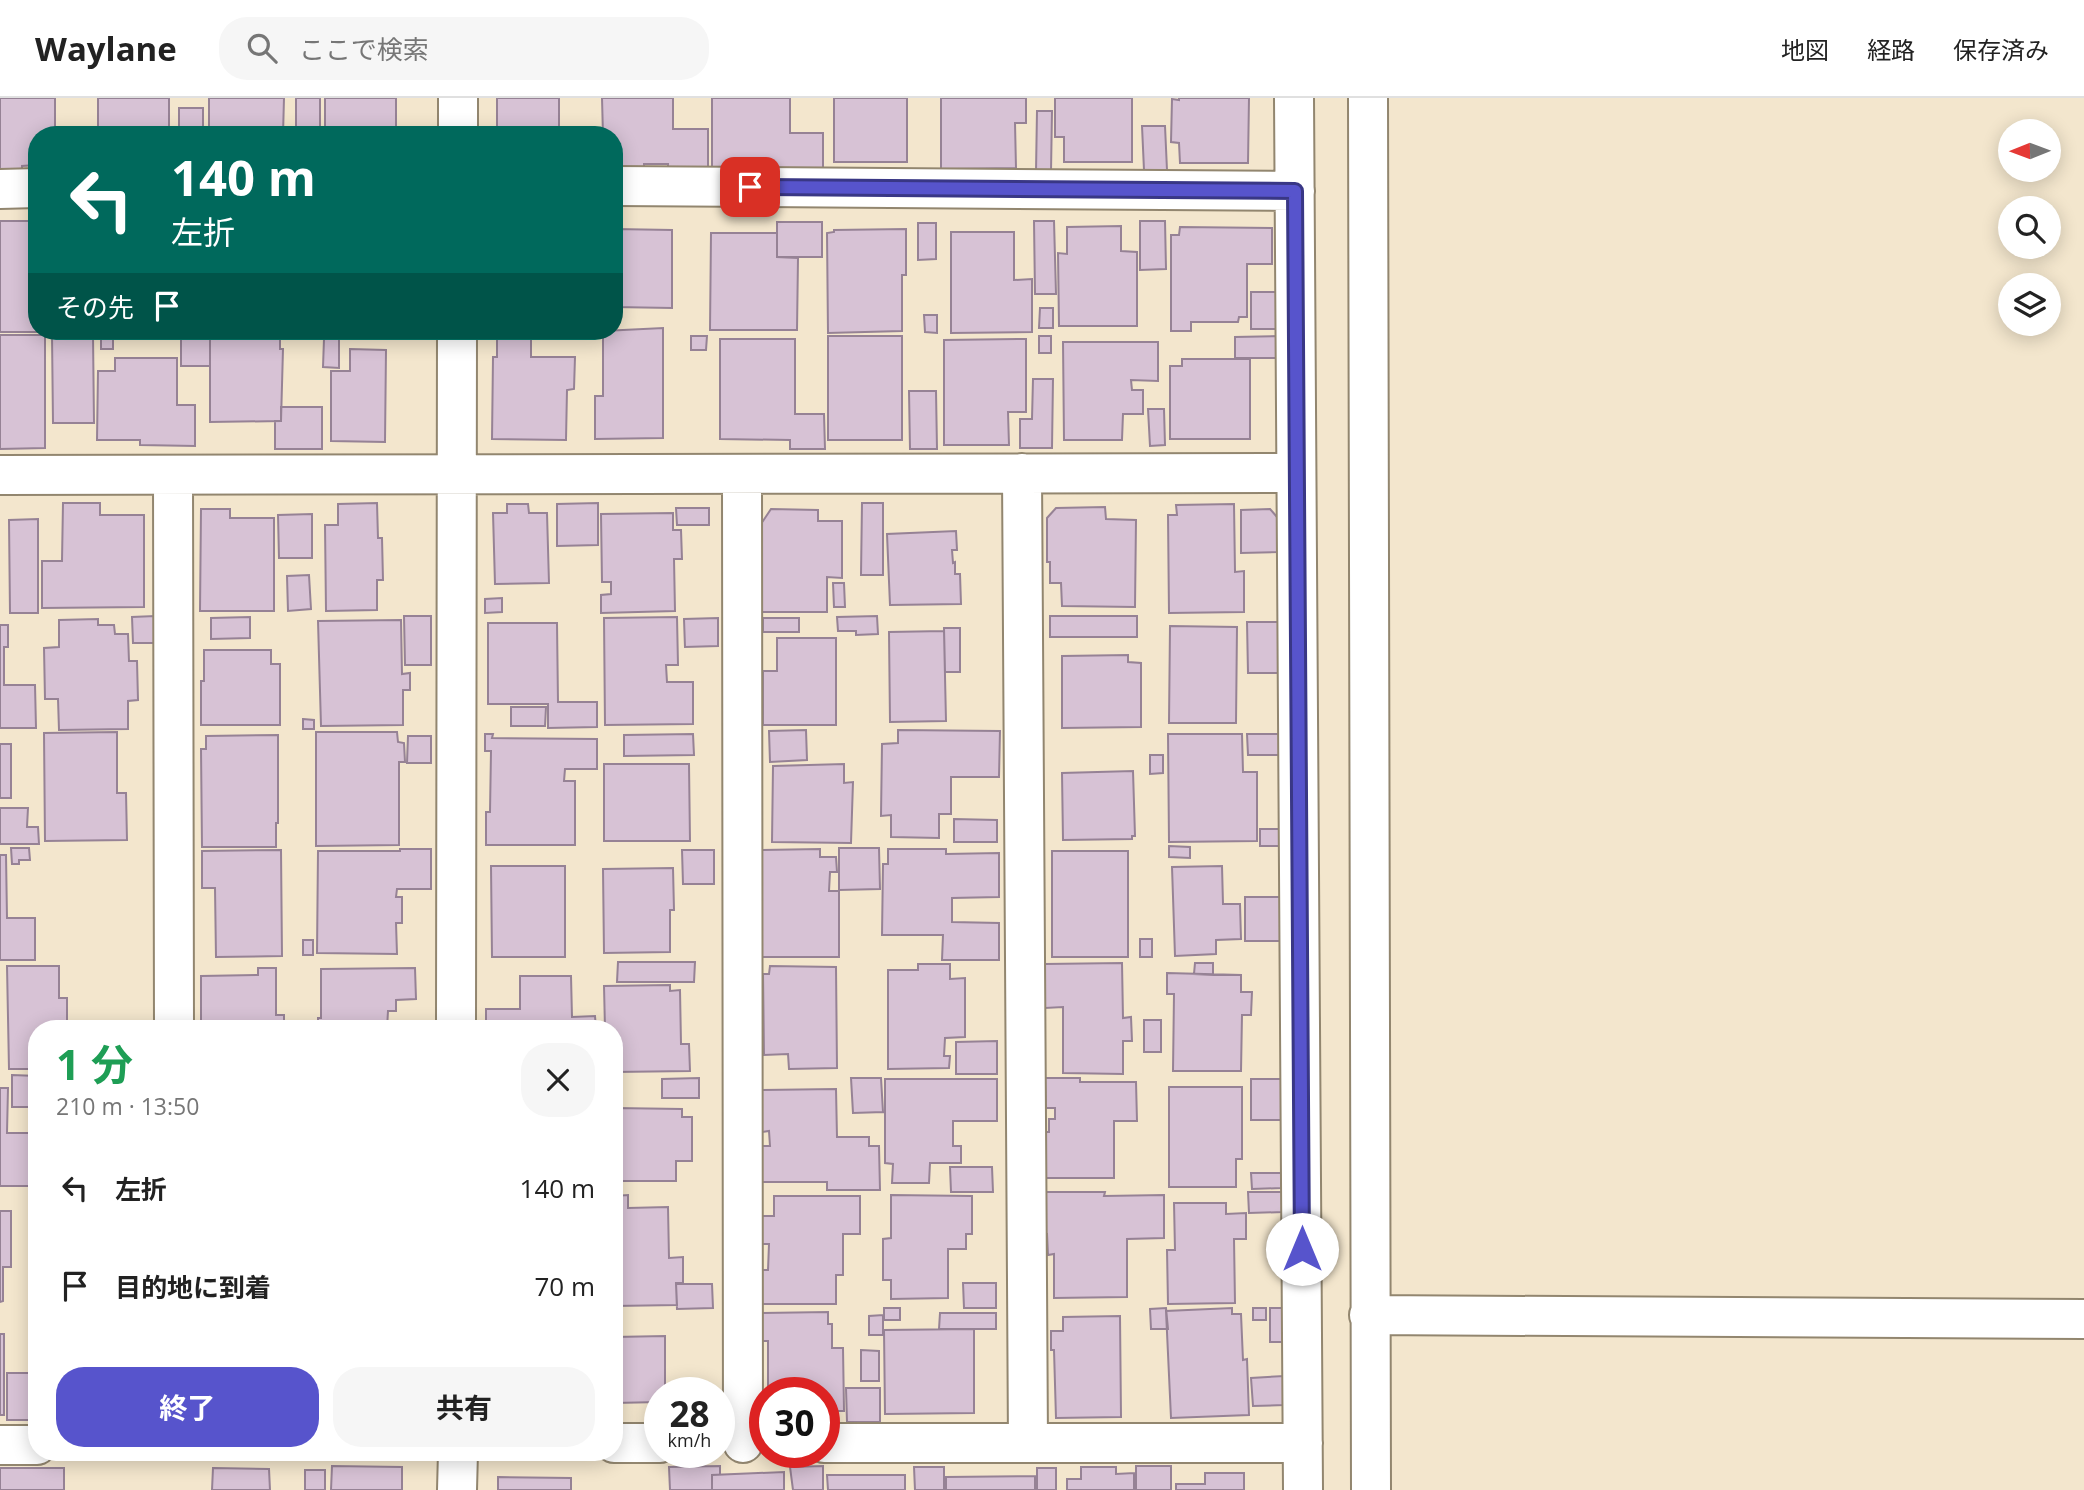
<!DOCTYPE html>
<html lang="ja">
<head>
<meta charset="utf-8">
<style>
  :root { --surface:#fff; --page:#f6f6f6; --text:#222; --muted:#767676; --line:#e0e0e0; --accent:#5754cc }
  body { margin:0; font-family:"Open Sans","Noto Sans JP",sans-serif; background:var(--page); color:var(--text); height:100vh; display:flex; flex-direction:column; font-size:26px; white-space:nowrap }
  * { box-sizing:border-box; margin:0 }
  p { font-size:23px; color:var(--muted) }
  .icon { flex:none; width:38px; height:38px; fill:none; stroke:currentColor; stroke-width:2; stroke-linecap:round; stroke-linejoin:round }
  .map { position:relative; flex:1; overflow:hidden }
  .drawer { position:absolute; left:28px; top:922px; width:595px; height:441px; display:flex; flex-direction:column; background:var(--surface); border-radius:28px; box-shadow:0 4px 18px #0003 }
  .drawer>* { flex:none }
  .banner { position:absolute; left:28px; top:28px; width:595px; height:214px; border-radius:28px; box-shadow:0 4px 18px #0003; background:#00695c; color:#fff; overflow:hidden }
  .needle { width:46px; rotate:269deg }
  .controls { position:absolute; left:1998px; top:21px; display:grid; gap:14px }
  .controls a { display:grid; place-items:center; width:63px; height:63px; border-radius:50%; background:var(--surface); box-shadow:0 4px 18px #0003; font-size:35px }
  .speed { position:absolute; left:644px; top:1279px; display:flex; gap:14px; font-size:35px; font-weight:700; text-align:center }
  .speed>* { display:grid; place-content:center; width:91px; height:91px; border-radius:50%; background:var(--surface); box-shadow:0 4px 18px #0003; line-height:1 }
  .speed small { font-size:18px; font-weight:400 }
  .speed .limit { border:10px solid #d22; background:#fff; color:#111 }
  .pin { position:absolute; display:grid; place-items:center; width:60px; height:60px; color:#fff; margin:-30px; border-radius:14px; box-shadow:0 4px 10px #0006 }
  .me { position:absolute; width:77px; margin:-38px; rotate:0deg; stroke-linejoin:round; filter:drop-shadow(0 0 5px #0008) }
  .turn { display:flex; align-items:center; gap:24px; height:147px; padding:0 28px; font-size:32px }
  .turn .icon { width:91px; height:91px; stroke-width:2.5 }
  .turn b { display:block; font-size:49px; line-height:60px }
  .then { display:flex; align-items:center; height:66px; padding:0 28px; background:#0003; gap:14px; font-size:26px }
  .round { display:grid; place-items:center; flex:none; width:74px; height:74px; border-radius:28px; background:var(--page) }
  .headline { display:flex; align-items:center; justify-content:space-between; height:119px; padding:0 28px }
  h1 { font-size:42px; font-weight:700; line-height:52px; color:#1e9e55 }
  .primary-button { display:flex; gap:14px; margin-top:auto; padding:14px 28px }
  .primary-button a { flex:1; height:80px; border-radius:28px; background:var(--accent); color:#fff; font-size:28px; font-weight:700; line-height:80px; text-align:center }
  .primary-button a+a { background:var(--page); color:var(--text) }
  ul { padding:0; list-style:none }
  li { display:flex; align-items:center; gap:21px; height:98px; padding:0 28px }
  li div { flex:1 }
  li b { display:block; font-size:26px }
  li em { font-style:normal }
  header { display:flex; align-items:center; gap:42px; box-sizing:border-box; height:98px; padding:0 35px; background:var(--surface); border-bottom:2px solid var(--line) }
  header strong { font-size:33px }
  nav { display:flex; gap:38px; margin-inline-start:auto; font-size:24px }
  .search { width:490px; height:63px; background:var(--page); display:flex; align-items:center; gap:18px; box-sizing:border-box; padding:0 24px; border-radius:28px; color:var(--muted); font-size:26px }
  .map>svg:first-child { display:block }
  .building { fill:#d7c2d5; stroke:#968295; stroke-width:2 }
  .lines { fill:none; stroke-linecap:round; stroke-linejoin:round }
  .street-casing { stroke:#92866f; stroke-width:42 }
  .street { stroke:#fff; stroke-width:38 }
  .route-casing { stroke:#393785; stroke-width:18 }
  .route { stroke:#5754cc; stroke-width:12 }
</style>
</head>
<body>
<header>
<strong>Waylane</strong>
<div class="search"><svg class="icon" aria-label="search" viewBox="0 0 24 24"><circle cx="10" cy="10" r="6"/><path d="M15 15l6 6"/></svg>ここで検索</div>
<nav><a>地図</a><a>経路</a><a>保存済み</a></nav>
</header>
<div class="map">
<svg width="2084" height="1392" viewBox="0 0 2084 1392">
  <rect width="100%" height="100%" fill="#f3e6cd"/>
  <path class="building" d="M0,0H55V37H37V67L22,68V75H0Z
    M98,0H169V37H98Z
    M209,0H284L283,37H209Z
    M296,0H320V37H296Z
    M325,0H396V37H325Z
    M497,0H559V37H489V31H497Z
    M602,0H673V31H708V74L668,75V66H644V74H614V37H603Z
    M712,0H790V35H823V74H712Z
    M834,0H907V64H834Z
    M941,0H1026V25H1015L1016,70L941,71Z
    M1055,0H1132V64H1064V39H1055Z
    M1179,0H1249L1248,65H1180L1179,45L1171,44L1172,1L1179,2Z
    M179,10H203V31H179Z
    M1037,13H1052L1051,74H1036Z
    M1142,28H1165L1167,72H1144Z
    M74,31H91V37H74Z
    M183,31H203V37H183Z
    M0,123H37V234H0Z
    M1034,123H1054L1056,196H1035Z
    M1140,123H1165L1166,171L1140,172Z
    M777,124H822V159H777Z
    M918,125H936V161L918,162Z
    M1121,128V153L1137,154V228H1059L1058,155L1067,156V129Z
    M1180,129L1272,130V166H1247V219H1239L1238,224H1191V233H1171V137H1179Z
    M614,131L672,132V210L614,209Z
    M906,131V177H902V233L828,235L827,135L834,134V132Z
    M951,134H1014V182L1032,181V234L951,235Z
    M711,135H777V159L798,160L797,232H710Z
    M1251,194H1278V231H1251Z
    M1040,210H1053V230H1039Z
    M924,217H937V235L925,234Z
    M663,230V340L595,341V298H603V233Z
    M181,235L210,236V268H181Z
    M0,237H45V350L0,351Z
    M52,237H93L94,325H53Z
    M210,238H280V251H283L281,323L210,324Z
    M691,238H707L706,252H691Z
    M828,238H902V342H828Z
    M1039,238H1051V255H1039Z
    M1279,238V260H1235V239Z
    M101,239H113V251H101Z
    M497,239H531V259H575L574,291L567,292L566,342L492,341L493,259H497Z
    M324,241H339V270L323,269Z
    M720,241H795V316H824L825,351H790V342L720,341Z
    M1026,241V314H1008L1009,347H944V242Z
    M1063,244H1158V283L1131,282L1132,292H1143V316H1123L1122,342H1064Z
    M350,251L386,252L385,344L331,343V273H350Z
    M115,260H177V307H195V348L140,347V342H97L98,273H115Z
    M1182,261H1250V341H1170V268H1182Z
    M1033,281H1053L1052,350H1020V321H1032Z
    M909,293H936L937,351H910Z
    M281,309H322V351H275V323H281Z
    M1148,311H1164L1165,347L1150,348Z
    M63,405H100V417H144V509L42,510V463H62Z
    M377,405L378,440H382L383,482H377V512L326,513L325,427H338V406Z
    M598,405V447L557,448V406Z
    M862,405H883V477H861Z
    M507,406H528L529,415H547L549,485L495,486L493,415H507Z
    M1234,406L1235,474L1244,473V514L1169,515L1168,417H1177L1176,407Z
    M1105,409L1106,421L1136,422L1135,509L1062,508L1061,485H1050V464H1047V420L1056,410Z
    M676,410H709V427H677Z
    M201,411H230V420H274V513H200Z
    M771,411L818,412V423H842V480L827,479V514H761V426Z
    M1270,411L1277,419V454L1241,455V412Z
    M673,415V432H681L682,461H674L675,513L601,515V497L611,496V484H602L601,416Z
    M312,416V460H279L278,417Z
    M38,421V515H10L9,422Z
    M956,433L957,452H952L953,465L955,464V476H960L961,506L890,507L887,436Z
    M309,477L311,511L288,513L287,478Z
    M833,485H844L845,509H834Z
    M502,500V514L485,515V501Z
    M155,518L156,545H133L132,519Z
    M404,518H431V567H405Z
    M877,518L878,536L856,537V533H838L837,519Z
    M1050,518H1137V539H1050Z
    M250,519V540L211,541V520Z
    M677,519L678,567H666L667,584H693V626L605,627L604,520Z
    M718,520V548L685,549L684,521Z
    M763,520H799V534H763Z
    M98,521V527H114L115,536H128L129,563H137L138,602L128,603V631L59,632L58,601H45L44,550L59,549V522Z
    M401,522L402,576L410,575V592H403V627L321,628L318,523Z
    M1247,524H1284V575H1248Z
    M488,525H557L558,604H597V629L548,630V606H488Z
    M0,527H8V549H4V587H35L36,630H0Z
    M1170,528L1237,529L1236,625H1169Z
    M944,530H960V574H945Z
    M944,533L946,623L890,624L889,534Z
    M777,540H836V627H763V573H777Z
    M204,552H271V566H280V627H201V583H204Z
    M1128,557V564L1141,565V629L1062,630V558Z
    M511,609H546L545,628H511Z
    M303,621L314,622V631H303Z
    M806,632L807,662L770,664L769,633Z
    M898,632L1000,633L999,679H951V716H939V740L891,739V717L881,718L882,646L898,645Z
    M117,634V695H126L127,742L45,743L44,635Z
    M316,634H397L398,644L404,645L405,664H399V747L316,748Z
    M485,636H493L492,640L597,641V671H565L564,683H575V747H486V714H490L491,653H485Z
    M693,636L694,657L624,658V637Z
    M1168,636H1242L1243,674H1257V743L1169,744Z
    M1247,636H1281L1282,657H1248Z
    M278,637V725H276V749H202L201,651H206V638Z
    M408,638H431V665H407Z
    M0,646H11V700H0Z
    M1150,657H1163V675L1150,676Z
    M604,666H689L690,743H604Z
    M844,666V685L853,684L851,745L772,744L773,668Z
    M1133,673L1135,738H1132V741L1063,742L1062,675Z
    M0,710H28L27,729H38L39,746H0Z
    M954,721L997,722V744H954Z
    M1260,731H1281V748H1260Z
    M1169,748L1190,749V760L1169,759Z
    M11,750H29L30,762H19V766H12Z
    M839,750H879L880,791L839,792Z
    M400,751H431V791H397L396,799H402V825H396L397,856L317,855L318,753H400Z
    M820,751V759H836L837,774H830L829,793H839V859H762V752Z
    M888,751H946V756L999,755V799L952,800V824L999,825V862H942L943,837H882L883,766H888Z
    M281,752L282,858L216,859L215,790H202V753Z
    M682,752H714V786H683Z
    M1052,753H1128V859H1052Z
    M0,757H6L7,820H35V862H0Z
    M491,768H565V859H492Z
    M1222,768L1223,806H1240L1241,841L1216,842V856L1175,858L1172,769Z
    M673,770L674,812H670V854L604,855L603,771Z
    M1245,799H1283L1282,843H1245Z
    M1140,841H1152V859H1140Z
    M303,842H313V857H303Z
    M618,864H695L694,884H617Z
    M1122,865L1123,920L1131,919L1132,943H1123V976L1063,975V909L1045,910V866Z
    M1195,865H1213V877L1194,876Z
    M918,866H950V881L965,880V939L945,940L944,958H950L949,970L888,971V872H918Z
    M7,868H59V900H67V931H37V971H9Z
    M770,868L836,869L837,970L789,971L788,956L764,957L763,876H769Z
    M258,870H276V917H284V931H201V878L258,877Z
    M415,870L416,901L396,902V913H388L387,931H318V920H321V871Z
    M1167,875L1241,877V894H1252L1251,917H1242L1241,973H1173L1174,896H1167Z
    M520,878H571L572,919L595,918L596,931H486V911H520Z
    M670,887V893L680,892L681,946H689L690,973L614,974V931H605L604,888Z
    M1144,922H1161V954H1144Z
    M997,943V976H956V944Z
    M12,977L37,978V1009H12Z
    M699,980V1000H662V981Z
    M851,980H881L883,1014L853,1015Z
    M1045,980H1080V984H1136L1137,1023H1114V1080H1046V1034H1049V1021H1055V1010H1046Z
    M885,981H997V1023H953V1048H961V1065H930L929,1085H892L893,1066L885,1065Z
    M1251,981H1281V1022H1251Z
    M1169,989H1242V1061H1236V1089H1169Z
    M0,990H8L7,1035H30L29,1088H0Z
    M836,991L837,1039H869V1048H879L880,1092H827V1084H762L761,1048H770L769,1033L762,1034V992Z
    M614,1010L682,1011V1019H692V1063H676V1083H614Z
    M950,1069H992L993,1094H951Z
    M1251,1075H1281V1090L1252,1091Z
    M1045,1094H1105L1104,1098L1164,1097V1140L1127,1141V1199L1054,1200V1156L1048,1157L1047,1136H1045Z
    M1248,1094H1282L1283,1114L1249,1115Z
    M628,1097V1110L668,1109L669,1160L683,1159V1185H676L677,1207L614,1208V1098Z
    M891,1097L972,1098V1136H966V1151H948V1200L891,1201V1182H883V1141L891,1140Z
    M774,1098H860V1136H843V1177H836V1206H762L761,1172H768L769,1146H762L761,1118H774Z
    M1174,1105H1226V1116L1246,1115V1141H1234L1235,1205L1168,1206L1167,1152H1175Z
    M0,1113H11V1169H3V1203L0,1204Z
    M963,1185H996V1210H964Z
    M676,1186H712L713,1210L677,1211Z
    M884,1210H900V1222H884Z
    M1166,1210L1168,1231H1151L1150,1211Z
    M1232,1210V1216H1241L1243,1262L1247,1261L1249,1317L1171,1320L1166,1213Z
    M1253,1210H1266V1222H1253Z
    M1270,1210H1284V1244H1270Z
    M828,1214V1226H832V1250H843L844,1313H824V1295H768V1243H762L761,1215Z
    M940,1215H996V1231H939Z
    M883,1217V1237H869V1218Z
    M1120,1218L1121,1319L1056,1320L1054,1252H1051V1233H1063V1219Z
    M974,1231V1315L885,1316L884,1232Z
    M0,1236H4V1317H0Z
    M665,1238V1295H660V1304L614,1305V1239Z
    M861,1252L879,1253V1283H861Z
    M7,1275H37V1322H7Z
    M1284,1278V1307L1253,1308L1251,1280Z
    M846,1290H880V1324H847Z
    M332,1368L402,1369V1392H331Z
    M720,1368V1377H712V1392H670L669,1369Z
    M823,1368V1392H793L790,1369Z
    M1136,1368H1171V1392H1136Z
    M914,1369H944V1392H915Z
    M1081,1369H1116V1376L1134,1375V1392H1067V1381H1081Z
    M0,1370H64V1392H0Z
    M213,1370L269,1371L270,1392H212Z
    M1037,1370H1056V1392H1037Z
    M305,1372H325V1392H305Z
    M784,1374V1392H712V1377Z
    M1205,1375H1244V1392H1176V1386H1205Z
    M827,1377H905V1392H828Z
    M1035,1378V1392H946V1379Z
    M498,1379L571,1380V1392H498Z"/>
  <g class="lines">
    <g class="street-casing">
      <path id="street" d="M458,0V37
        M1294,0L1303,1392
        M1368,0L1371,1392
        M614,88L1295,93
        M0,91L37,90
        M1022,375L1028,1345
        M0,377L1296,375
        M173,377L174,931
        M742,377L743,1345
        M456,931L457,233
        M1369,1217L2084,1221
        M614,1345H660
        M824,1345H1303
        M0,1347H37
        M457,1392L458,1354"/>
    </g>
    <use href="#street" class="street"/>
  </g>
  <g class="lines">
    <g class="route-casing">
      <path id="route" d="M750,89L1295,93L1302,1151"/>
    </g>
    <use href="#route" class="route"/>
  </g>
</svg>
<div class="controls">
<a><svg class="needle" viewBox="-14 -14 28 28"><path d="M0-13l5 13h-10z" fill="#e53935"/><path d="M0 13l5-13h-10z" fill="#767676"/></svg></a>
<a><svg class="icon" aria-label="search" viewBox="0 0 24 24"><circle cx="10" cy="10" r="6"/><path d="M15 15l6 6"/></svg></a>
<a><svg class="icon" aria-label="layers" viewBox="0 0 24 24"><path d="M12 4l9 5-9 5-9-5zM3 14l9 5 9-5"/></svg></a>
</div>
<div class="speed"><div>28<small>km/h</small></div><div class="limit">30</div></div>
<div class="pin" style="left:750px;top:89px;background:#d93025"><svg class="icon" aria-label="arrive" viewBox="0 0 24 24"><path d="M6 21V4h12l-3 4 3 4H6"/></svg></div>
<svg class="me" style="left:1302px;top:1151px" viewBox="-20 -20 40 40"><circle r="19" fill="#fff"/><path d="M0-13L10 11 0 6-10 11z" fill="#5754cc"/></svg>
<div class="banner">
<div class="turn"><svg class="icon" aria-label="left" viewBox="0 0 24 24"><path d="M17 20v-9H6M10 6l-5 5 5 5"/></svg><div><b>140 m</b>左折</div></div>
<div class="then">その先<svg class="icon" aria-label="arrive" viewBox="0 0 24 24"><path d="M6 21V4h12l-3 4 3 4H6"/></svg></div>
</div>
<section class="drawer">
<div class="headline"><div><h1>1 分</h1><p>210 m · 13:50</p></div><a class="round"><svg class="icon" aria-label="close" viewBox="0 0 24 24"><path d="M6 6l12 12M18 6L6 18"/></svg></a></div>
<ul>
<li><svg class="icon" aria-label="left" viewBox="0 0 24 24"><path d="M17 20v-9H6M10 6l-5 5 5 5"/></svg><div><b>左折</b></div><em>140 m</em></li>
<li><svg class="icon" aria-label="arrive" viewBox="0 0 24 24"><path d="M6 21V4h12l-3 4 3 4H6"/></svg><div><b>目的地に到着</b></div><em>70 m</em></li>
</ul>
<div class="primary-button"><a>終了</a><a>共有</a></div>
</section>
</div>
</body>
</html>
